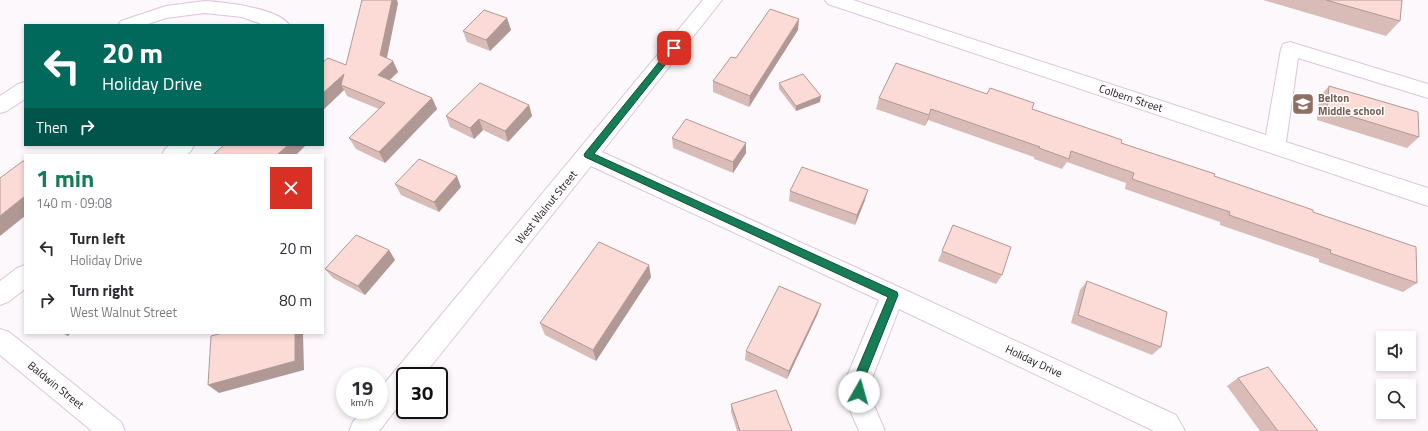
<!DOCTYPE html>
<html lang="en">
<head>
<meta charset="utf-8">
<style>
  :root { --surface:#fff; --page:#f2f2f3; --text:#2b2b33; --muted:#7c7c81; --accent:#167d57 }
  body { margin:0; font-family:"Titillium Web",sans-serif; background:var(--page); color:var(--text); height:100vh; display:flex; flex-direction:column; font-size:15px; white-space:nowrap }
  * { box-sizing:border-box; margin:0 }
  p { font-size:13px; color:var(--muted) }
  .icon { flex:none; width:22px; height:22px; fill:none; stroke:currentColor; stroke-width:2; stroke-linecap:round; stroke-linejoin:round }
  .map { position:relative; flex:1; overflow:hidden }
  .panel { position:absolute; left:24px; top:154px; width:300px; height:180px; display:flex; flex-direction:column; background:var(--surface); border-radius:0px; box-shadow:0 2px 6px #0003 }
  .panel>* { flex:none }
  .banner { position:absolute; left:24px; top:24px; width:300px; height:122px; border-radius:0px; box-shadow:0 2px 6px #0003; background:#00695c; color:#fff; overflow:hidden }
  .fabs { position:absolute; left:1376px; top:331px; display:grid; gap:8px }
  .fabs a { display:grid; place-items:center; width:40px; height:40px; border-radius:0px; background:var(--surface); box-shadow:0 2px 6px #0003; font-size:20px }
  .speed { position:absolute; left:336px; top:367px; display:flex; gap:8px; font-size:20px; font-weight:700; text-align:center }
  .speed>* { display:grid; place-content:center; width:52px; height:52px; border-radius:50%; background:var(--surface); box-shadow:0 2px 6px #0003; line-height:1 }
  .speed small { font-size:10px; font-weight:400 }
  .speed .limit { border:2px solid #111; border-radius:6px; background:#fff; color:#111 }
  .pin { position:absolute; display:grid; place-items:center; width:34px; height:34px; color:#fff; margin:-17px; border-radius:8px; box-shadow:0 2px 6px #0006 }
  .me { position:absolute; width:44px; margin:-22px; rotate:7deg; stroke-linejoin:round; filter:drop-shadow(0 0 3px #0008) }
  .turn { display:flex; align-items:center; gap:14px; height:84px; padding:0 12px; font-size:18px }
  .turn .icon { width:52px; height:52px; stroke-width:2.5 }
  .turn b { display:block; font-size:28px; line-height:34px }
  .then { display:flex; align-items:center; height:38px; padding:0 12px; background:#0003; gap:8px; font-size:15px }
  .round { display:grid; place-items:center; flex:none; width:42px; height:42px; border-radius:0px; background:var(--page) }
  .headline { display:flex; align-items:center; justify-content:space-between; height:68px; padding:0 12px }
  h1 { font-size:24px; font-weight:700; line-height:30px; color:var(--accent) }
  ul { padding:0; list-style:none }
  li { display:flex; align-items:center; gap:12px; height:52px; padding:0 12px }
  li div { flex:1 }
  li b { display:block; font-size:15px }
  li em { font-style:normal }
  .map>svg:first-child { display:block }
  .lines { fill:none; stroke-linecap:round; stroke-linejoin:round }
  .minor-casing { stroke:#ddc5da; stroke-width:2 }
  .minor { fill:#fff; fill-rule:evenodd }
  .wall { fill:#d9bbb7 }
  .shaded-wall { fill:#b09995 }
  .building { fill:#fcdad5; stroke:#b09995 }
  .route { fill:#167d57; stroke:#0e5139 }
  .labels { text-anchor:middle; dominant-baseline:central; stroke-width:3; stroke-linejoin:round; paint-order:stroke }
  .street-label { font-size:11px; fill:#1e161d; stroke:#fff }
  .education-label { font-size:11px; font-weight:bold; fill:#785e54; stroke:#fff; text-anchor:start }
</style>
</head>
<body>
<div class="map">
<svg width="1428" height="431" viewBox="0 0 1428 431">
  <rect width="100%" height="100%" fill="#fdf8fc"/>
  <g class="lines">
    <g class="minor-casing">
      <path id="minor" d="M703,0H722L602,152L901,288L1176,415L1185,431H1154L899,309L871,381L873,403L885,431H859L847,403L845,381L879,300L591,166L423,376H405V398L379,431H349L353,422L363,410H379V390Z
        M825,0H853L1266,135L1281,49L1283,44L1290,42L1428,84V98L1298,58L1286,142L1428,188V206L828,4Z
        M205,1C223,2 279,8 289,25H264L242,17L205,13L166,18L145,25H118L121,21L166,6Z
        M25,82V99L7,111L0,113V96L18,84Z
        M170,145H194L191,151L186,155H162L165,149Z
        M25,265V289L8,302L0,305V281L17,268Z
        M0,329L9,332L121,422L125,431H92L0,355Z"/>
    </g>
    <use href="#minor" class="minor"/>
  </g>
  <path class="wall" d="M1263,0H1402L1400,21L1386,36Z
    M398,3L387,58L393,61L398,72L390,80L432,98L437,109L385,163L356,149L349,138L379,109L347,96L344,90L323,110L346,65Z
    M507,18L511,30L490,51L467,42L463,31Z
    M798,30L749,107L713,92V81L736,58Z
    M779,83L820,102L796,111L779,89Z
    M1329,86L1419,137L1407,148L1317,120L1319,97Z
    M879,98L1032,109L1121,143L1313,212L1417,283L1403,292L1319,262V259L1220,225V222L1125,189L1126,183L1067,162L1062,169L1034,159V157L928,120L925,126L876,109Z
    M529,105L532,116L508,142L483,130L474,139L450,127L446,116Z
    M672,138L746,153L733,173L673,148Z
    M395,184L461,187L439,212L401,195Z
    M790,191L865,200L855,225L789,201Z
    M953,225L1002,275L996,284L938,261Z
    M389,250L395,260L365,295L333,278L325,269Z
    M651,277L596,361L545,335L540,323Z
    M1087,281L1161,347L1152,355L1071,323L1080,290Z
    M818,313L787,379L745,360L746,351Z
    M1238,378L1318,431H1260L1227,386Z
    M731,404L792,431H737L731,412Z"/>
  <path class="shaded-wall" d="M392,0H397L398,3L385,66L380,55Z
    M507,18L511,30L490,51L486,40Z
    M799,19L798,30L749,107L750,96Z
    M393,61L398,72L383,86L378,75Z
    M344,74L341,85L344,90L323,110V93Z
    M821,96L820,102L796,111V106Z
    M432,98L437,109L385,163L379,152Z
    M529,105L532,116L508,142L505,131Z
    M931,109L928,120L925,126L929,115Z
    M479,119L483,130L474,139L470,128Z
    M746,143V153L733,173V162Z
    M288,145H306L296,155H277Z
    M457,176L461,187L439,212L434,202Z
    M868,190L865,200L855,225L857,215Z
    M25,196V216L0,236V216Z
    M389,250L395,260L365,295L358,286Z
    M649,265L651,277L596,361L593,350Z
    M821,304L818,313L787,379L789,371Z
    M62,333H71L68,336Z
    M295,333H303L304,370L219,393L208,385Z"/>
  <path class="building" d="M362,0H392L380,55L393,61L378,75L432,98L379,152L349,138L385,103L341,85L344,74L323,93V62L328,58L346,65Z
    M1326,0H1402L1400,21Z
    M770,9L799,19L750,96L713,81L731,57L736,58Z
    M484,10L507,18L486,40L463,31Z
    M896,63L987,94L990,88L1034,103L1032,109L1122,140L1121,143L1215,174L1214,176L1313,210V212L1416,247L1417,283L1330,253L1331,250L1229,215L1230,212L1132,179L1134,173L1071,151L1069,159L1039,148L1040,147L931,109L929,115L879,98Z
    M803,74L821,96L796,106L779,83Z
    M480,83L529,105L505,131L479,119L470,128L446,116Z
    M1329,86L1418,112L1419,137L1327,109Z
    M686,119L746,143L733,162L672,138Z
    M224,145H288L277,155H213Z
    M419,159L457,176L434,202L395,184Z
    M23,161L25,162V196L0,216V178Z
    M802,167L868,190L857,215L790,191Z
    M953,225L1011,247L1002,275L942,251Z
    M356,235L389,250L358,286L325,269Z
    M599,242L649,265L593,350L540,323Z
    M1087,281L1167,312L1161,347L1078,315Z
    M779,286L821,304L789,371L746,351Z
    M222,333H295V361L208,385L211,336Z
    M1268,367L1318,431H1278L1238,378Z
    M776,390L792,431H740L731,404Z"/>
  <path class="route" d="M674,45L677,46V50L594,154L897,292L898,295L864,380L865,392L863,395L859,397L856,395L853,380L888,297L585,157L584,155L585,153L672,46Z"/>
  <defs>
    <g id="school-square" transform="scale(1.15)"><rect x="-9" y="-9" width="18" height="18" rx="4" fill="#8d6e63" stroke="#fff"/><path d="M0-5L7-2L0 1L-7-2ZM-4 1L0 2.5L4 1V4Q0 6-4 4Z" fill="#fff"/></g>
  </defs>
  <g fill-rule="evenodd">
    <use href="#school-square" x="1303" y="104"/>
  </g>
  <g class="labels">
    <g class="street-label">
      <text transform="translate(1131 98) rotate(18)">Colbern Street</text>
      <text transform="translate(546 207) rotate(-51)">West Walnut Street</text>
      <text transform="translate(1034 361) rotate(25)">Holiday Drive</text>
      <text transform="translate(56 385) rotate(39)">Baldwin Street</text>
    </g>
    <g class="education-label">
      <text x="1318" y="98">Belton<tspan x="1318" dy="13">Middle school</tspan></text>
    </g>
  </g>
</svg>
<div class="fabs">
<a><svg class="icon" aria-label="sound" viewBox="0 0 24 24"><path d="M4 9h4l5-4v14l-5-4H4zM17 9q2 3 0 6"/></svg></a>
<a><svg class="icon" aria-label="search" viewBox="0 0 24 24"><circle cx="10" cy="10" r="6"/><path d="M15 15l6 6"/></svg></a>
</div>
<div class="speed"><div>19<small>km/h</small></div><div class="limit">30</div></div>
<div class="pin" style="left:674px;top:48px;background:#d93025"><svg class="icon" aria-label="arrive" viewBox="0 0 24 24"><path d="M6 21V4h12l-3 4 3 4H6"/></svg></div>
<svg class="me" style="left:859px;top:392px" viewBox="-20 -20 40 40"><circle r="19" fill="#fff"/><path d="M0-13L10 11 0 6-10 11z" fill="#167d57"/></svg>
<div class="banner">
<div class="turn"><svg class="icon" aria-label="left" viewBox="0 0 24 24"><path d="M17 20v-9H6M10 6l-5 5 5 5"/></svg><div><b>20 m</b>Holiday Drive</div></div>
<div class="then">Then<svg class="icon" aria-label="right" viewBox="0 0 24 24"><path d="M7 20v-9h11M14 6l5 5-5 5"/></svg></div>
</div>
<section class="panel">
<div class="headline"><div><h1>1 min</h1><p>140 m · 09:08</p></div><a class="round" style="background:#d93025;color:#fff"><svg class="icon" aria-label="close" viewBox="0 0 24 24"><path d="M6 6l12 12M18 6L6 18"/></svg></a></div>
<ul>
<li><svg class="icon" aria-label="left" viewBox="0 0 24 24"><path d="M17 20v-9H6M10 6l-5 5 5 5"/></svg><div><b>Turn left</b><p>Holiday Drive</p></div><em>20 m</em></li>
<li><svg class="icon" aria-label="right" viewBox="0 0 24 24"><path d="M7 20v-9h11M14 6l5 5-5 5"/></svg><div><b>Turn right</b><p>West Walnut Street</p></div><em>80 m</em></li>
</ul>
</section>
</div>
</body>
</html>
